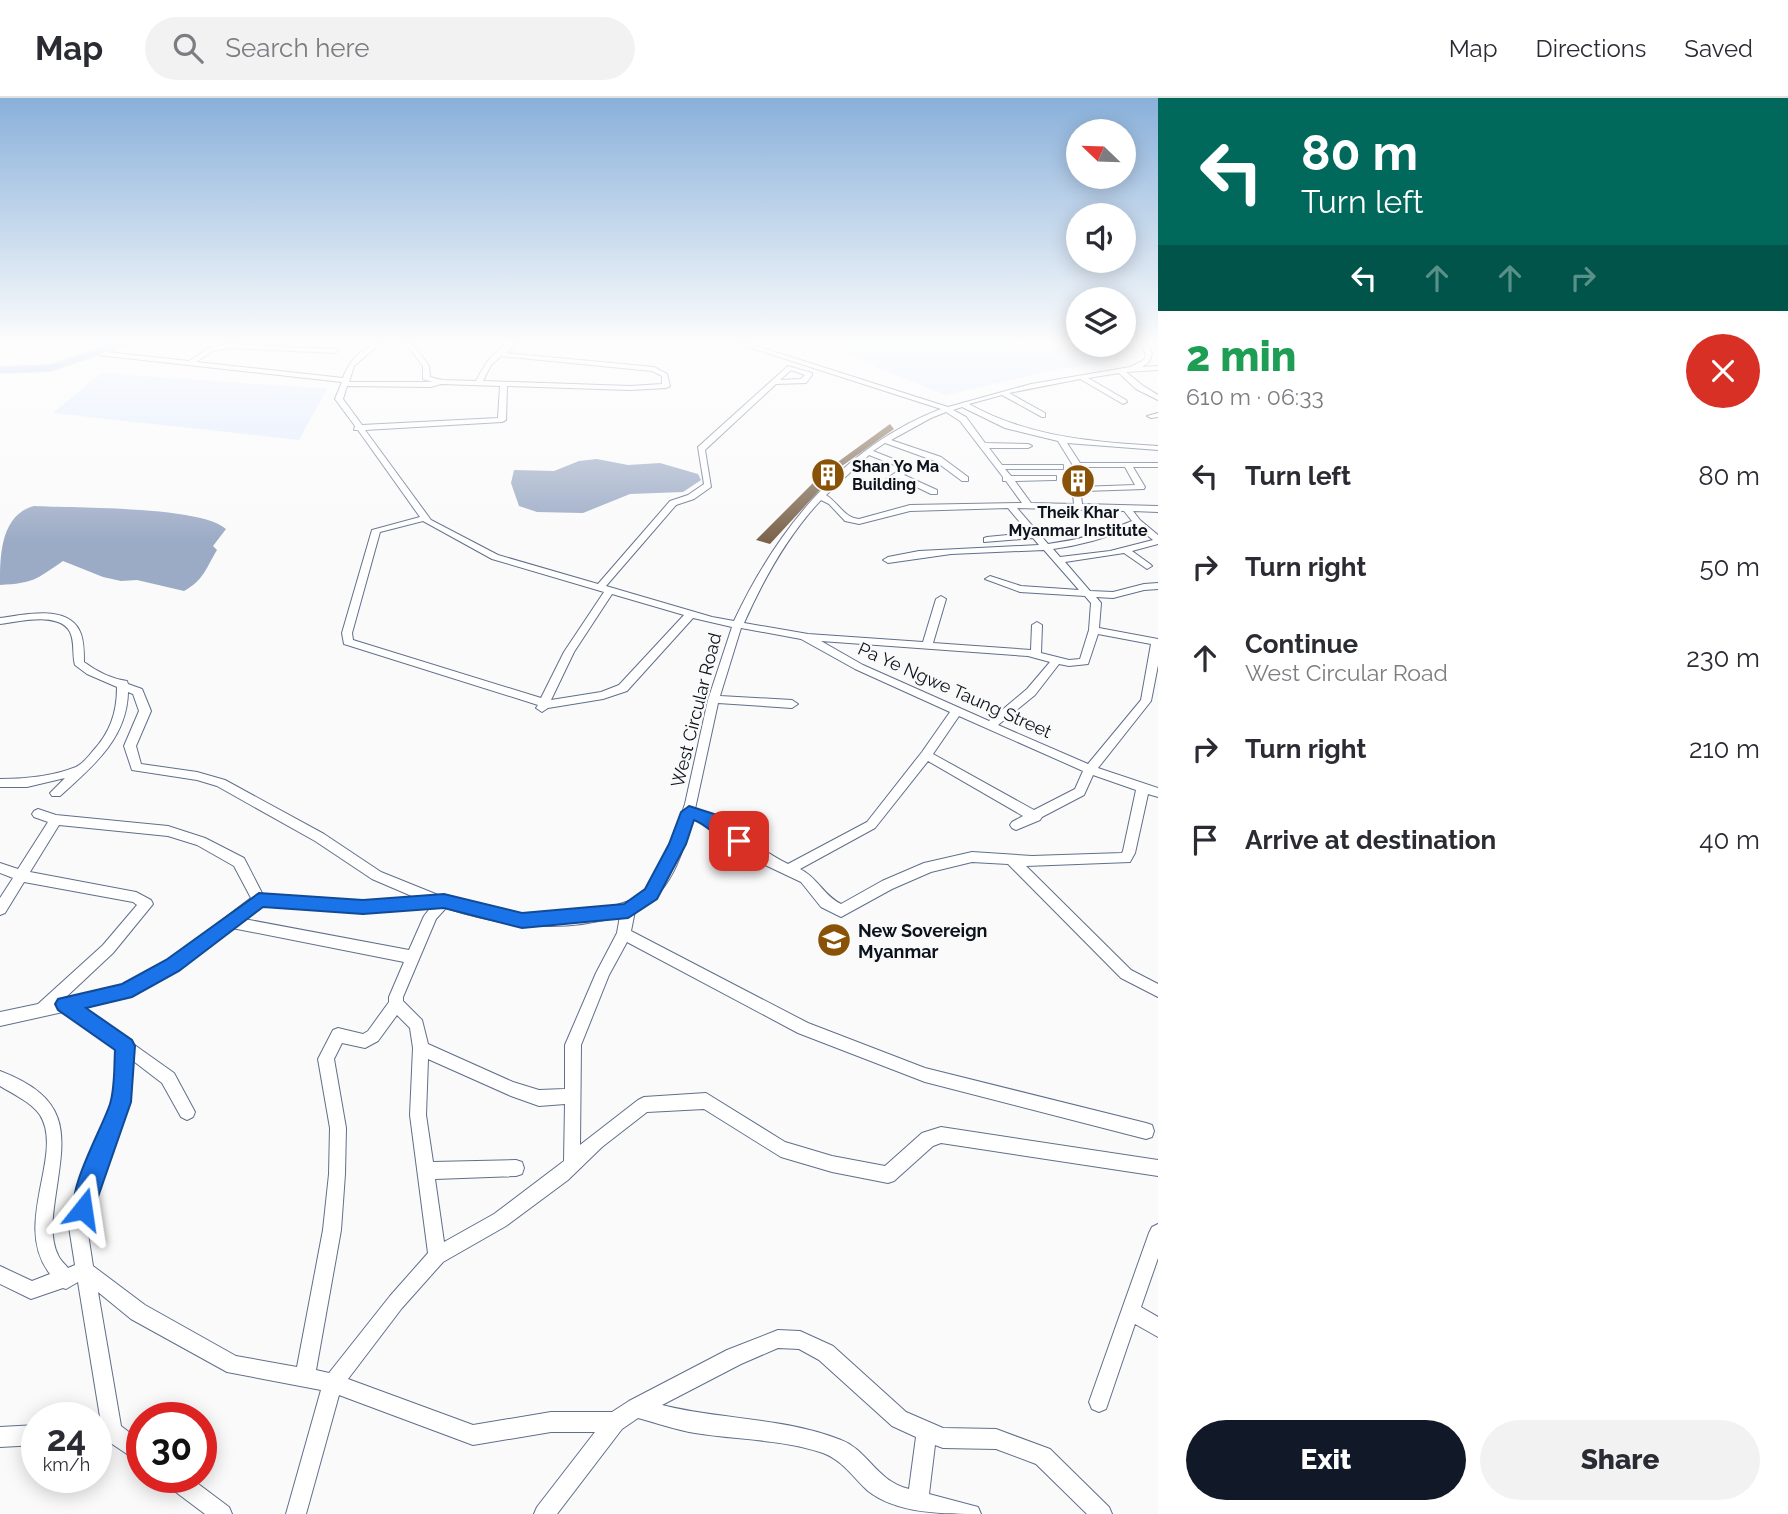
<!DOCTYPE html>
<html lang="en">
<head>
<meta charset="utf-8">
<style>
  :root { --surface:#fff; --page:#f2f2f3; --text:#2b2b33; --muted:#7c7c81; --line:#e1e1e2; --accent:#111827 }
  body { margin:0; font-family:Raleway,sans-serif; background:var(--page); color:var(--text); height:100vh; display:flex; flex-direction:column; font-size:26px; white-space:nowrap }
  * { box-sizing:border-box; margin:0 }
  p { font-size:23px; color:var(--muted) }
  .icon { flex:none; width:38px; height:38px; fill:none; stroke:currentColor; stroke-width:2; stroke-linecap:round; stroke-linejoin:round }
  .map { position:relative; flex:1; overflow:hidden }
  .side { display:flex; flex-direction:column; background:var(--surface); width:630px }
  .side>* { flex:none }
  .hud { background:#00695c; color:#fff; overflow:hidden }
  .needle { width:46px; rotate:293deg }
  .tools { position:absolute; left:1066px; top:21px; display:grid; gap:14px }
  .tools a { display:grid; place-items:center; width:70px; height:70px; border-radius:50%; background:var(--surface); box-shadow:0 4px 18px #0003; font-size:35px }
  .speed { position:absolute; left:21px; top:1304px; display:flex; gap:14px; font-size:35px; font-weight:700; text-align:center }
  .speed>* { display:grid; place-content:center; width:91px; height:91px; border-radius:50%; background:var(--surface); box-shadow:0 4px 18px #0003; line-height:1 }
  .speed small { font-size:18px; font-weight:400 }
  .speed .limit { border:10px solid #d22; background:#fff; color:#111 }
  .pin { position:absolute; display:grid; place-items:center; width:60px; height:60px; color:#fff; margin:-30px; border-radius:14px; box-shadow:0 4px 10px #0006 }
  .me { position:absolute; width:77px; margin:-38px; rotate:15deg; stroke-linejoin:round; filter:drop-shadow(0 0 5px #0008) }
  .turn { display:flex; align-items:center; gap:24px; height:147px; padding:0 28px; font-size:32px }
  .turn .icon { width:91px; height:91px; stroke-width:2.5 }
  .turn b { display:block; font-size:49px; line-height:60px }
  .lanes { display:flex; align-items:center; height:66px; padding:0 28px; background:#0003; justify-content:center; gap:35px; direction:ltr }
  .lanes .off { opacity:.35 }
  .round { display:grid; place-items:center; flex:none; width:74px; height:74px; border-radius:37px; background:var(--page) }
  .head { display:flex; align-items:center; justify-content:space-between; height:119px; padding:0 28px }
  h1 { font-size:42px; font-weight:800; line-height:52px; color:#1e9e55 }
  .primary-button { display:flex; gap:14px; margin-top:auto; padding:14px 28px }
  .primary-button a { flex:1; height:80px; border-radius:42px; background:var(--accent); color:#fff; font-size:28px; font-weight:800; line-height:80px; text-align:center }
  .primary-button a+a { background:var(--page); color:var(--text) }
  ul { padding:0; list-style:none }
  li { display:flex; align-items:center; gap:21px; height:91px; padding:0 28px }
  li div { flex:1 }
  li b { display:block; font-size:26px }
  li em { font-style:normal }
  header { display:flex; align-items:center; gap:42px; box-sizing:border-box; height:98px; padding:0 35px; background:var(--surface); border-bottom:2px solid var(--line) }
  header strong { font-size:33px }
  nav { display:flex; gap:38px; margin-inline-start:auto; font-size:24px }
  .search { width:490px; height:63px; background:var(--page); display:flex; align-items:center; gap:18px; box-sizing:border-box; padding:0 24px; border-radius:38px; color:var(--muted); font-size:26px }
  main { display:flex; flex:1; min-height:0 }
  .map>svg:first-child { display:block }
  .green { fill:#dfeafe }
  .water { fill:#9baac5 }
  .building { fill:#7a624a }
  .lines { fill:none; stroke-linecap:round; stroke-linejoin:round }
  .minor-casing { stroke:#606f8a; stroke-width:2 }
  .highway-casing { stroke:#d3d5d6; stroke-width:2 }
  .minor { fill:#fff; fill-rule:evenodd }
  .highway { fill:#a8c1f0; fill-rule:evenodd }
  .route { fill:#1a73e8; stroke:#114b97; stroke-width:2 }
  .labels { text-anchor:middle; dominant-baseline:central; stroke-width:5; stroke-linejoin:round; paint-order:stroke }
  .far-poi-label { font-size:16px; font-weight:bold; fill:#0d131d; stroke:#fafafa; text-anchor:start }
  .street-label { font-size:18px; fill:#0d131d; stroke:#fafafa }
  .poi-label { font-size:18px; font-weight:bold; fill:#0d131d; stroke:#fafafa; text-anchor:start }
</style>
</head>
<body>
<header>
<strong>Map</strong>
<div class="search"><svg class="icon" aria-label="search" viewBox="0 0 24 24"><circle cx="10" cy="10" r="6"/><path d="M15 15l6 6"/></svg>Search here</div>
<nav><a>Map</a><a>Directions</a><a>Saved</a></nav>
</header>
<main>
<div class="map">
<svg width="1158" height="1416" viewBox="0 0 1158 1416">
  <rect width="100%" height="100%" fill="#fafafa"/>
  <path class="green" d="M821,246H1124L1130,253L1118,262L1059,271L945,297Z
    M101,275L327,291L299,342L53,315Z"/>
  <path class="water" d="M597,361L628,367L660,365L698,376L701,382L683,394L630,396L583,415L537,414L519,408L511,385L514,372L554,373L579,363Z
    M34,408C71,410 202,408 226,431L213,448L217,452C206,470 204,482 184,493L137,482L121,483L103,479L63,463C35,482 34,485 0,487C0,459 0,417 34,408Z"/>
  <path class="building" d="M890,326L894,331L842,368L770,446L756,442L824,374Z"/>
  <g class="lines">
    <g class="minor-casing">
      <path id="minor" d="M227,246L335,251L338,253L335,255L229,250L213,253L196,264L343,280C348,265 363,246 380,246L354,268L349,284H433L423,281V268L406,246H413L429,268L430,279L442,282L476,283C484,268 496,246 515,246L506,255L654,269L667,276L670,288L666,290L630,292L507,288L506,322L502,324L365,332L431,422L498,457L598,486L670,403L688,397L704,386L698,349L788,268L812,275V277L806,285L776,286L705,352L711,389L694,401L676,407L606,488L712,519L734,523C777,431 844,348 941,311L739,246H750L948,309L1031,286L1130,269L1144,262L1146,256L1140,246H1147L1152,256L1149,264L1142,269L1158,268V272L1126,274L1142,287L1158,297V302L1136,291L1119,275L1088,280L1126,302L1127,304L1123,306L1080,281L1009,295L1045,315V319H1042L1002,297L969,306C1028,339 1092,344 1158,348V352L1067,345L1080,365H1158V369H1133L1145,389L1144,391L1084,393L1081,397L1082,406L1158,408V414L1133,413L1140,422L1158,437V446L1132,453L1150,466L1152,468L1147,471L1124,455L1065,464L1090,493L1113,494L1144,486L1158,485V491L1144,492L1113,500L1096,499L1101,505L1099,530L1158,541V567L1151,603L1098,670L1158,690V699L1148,696L1135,755L1130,764L1026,768L1131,872L1158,886V899L1121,880L1008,766L972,764L931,774L892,791L841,819L821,809L801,784L763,766L707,725L693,720C683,754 670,798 635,813L631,833L808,925L925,970L1146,1025L1152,1027L1154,1033L1152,1039L1146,1041L925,984L798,935L627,844L609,877L581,947L580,1047L638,1002L644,999L706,995L785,1044L832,1058L885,1068L922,1035L941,1029L1158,1062V1078L941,1045L933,1048L894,1083L888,1085L832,1074L781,1059L704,1011L647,1014L602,1049L568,1082L506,1128L443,1164L402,1210L348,1281L473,1327L551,1314H612L629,1303L727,1252L778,1232L800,1233L833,1248L906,1314L943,1330L996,1331L1050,1351L1109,1409L1112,1416H1087L1036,1366L996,1351L943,1350L935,1347L929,1396L978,1409L981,1416C945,1416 897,1416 868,1393C853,1379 842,1362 823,1355C782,1341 738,1342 695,1335C676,1332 657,1325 638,1320L622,1331L557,1416H534L537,1409L595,1334H551L473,1347L339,1297L306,1416H286L321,1292L227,1274L131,1221L98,1194L121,1328L142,1344V1366L109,1344L96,1345V1325H101L78,1184L66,1191L63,1190L31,1201L0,1186V1168L32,1183L50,1176C11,1126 65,1057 40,1017C31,1004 13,996 0,988V973C78,1003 63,1041 54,1109C52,1124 51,1143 58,1157C60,1162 65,1166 68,1170L75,1167L69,1129L85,1075L113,1004L117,951L63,914L0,928V914L38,906L103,847L137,807L133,804L24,784L5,815L0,817V800L13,780L0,775V765L18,771L48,724L34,719L32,716L34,713L38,711L56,717L168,728L205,740L244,760L263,797L364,803L414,799L372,781L315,743L217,688L197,682L132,672L124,648L139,613L133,596L128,594C127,641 92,669 60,698H52L50,695L65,680L27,689H0V681C24,681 54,678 76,669C82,666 88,659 92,654C110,635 117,615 117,589L87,576L75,567C72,557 75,544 70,534C59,513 18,524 0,526V520C24,517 70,505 81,536C84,545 84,555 84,564C96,573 112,581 127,583L128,586L142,591L151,613L136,648L141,666L197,674L225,682L324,736L381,774L438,797L479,809L519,816L568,817L605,811L632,802L643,794L657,778L666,760L685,706L708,602L732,529L693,520L627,593L603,601L548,610L542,614L536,610L538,607L344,546L342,535L372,432L420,419L358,332H354L355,328L335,301L342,284L97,257L94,255L97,253L189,263L209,250ZM501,258L652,273L662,278V286L630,288L483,283L491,267ZM791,272L805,277L801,281L780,282ZM441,286L500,288L498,320L362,327L343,301L347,288L431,289ZM962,309L1005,330L1058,343L1074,369H1125L1135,387L1079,389L1073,396L1074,406L1031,405L1015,383L1053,382H1056V378H1011L1005,371H1063V367H1002L989,350H1028L1032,348L1028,346L985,345L966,319L953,312ZM946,314L960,323L1003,379V383H1006L1022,405L910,407L859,421C844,420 838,404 826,397L869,357L902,370L879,386V390H885L898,380L931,396H937V392L904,377L911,372V368L873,353L885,345L935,363L962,383H968V379L941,359L891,342L931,320ZM821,402L829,406L845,423L859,426L910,413L1008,410L1029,435L987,439L984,440V444L1033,440L1039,447L919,453L888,459L883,462L888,465L951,456L1044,452L1079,492L1021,488L990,478L985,481L1020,494L1085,498L1091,505L1089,532L1080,561L1069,562L1041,555L1042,527L1037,524L1032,527L1031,552L933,545L946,501L941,498L936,501L923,544L808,536L744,525C764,480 788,437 821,402ZM1017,410L1124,413L1132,423C1104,435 1078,442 1048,446ZM423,423L492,461L604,494L564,554L541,600L353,542L352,535L380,434ZM1136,428L1153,442L1110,453L1060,459L1053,451C1082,447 1109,439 1136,428ZM612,496L684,517L619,587L601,594L551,602L574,554ZM741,530L801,541L855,571L950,614L922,654L867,724L788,766C755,750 730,724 695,711L718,605L792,610L798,606L792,602L720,598ZM1098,536L1151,546L1141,602L1088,666L998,627L1035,597L1059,566L1069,568L1088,566ZM821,543L1028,558L1050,564L1027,591L989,623L863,567ZM959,618L1083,673L1075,691L1034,712L933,656ZM928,663L1023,718L1012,724L1010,727L1012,730L1016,732L1040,722L1042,719L1084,697L1093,677L1136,692L1123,753L1122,755L1032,758L972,754L924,765L882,783L841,806C823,797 818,780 800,771L875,730ZM59,727L168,738L197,747L234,768L251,800L167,864L122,887L65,900L113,855L153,806L151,802L136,794L30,774ZM261,808L364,815L431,809L424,818L409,852L244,821ZM446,810C504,829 561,835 620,818L617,835L596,875L565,947V991L539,992L513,984L428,946L422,922L403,903V899L436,821ZM232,830L404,864L389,899V904L368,933L363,936L338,930L333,932L318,961L330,1030L329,1076L323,1132L297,1269L236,1258L145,1207L93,1168L87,1129L101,1075L129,1004L132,962L162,985L181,1019L187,1022L193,1019L195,1014L174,975L81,909L130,898L177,872ZM397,917L410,930L413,950L410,1017L428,1155L390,1198L329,1275L316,1272L341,1132L345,1076L346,1030L334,961L342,945L365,950L378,943ZM428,961L511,998L539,1008L565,1006L564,1063L494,1116L444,1144L435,1081L516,1078L522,1076L524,1070L522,1064L516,1062L433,1064L426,1017ZM778,1250L799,1251L819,1262L892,1328L916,1339L909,1391C876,1383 868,1352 841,1342C783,1319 721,1322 662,1307L741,1266Z
        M1158,315V319L1151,320L1147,318Z
        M1158,1126V1160L1141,1209L1158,1219V1239L1135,1226L1106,1311L1099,1314L1092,1311L1089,1304L1149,1135L1152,1129Z
        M37,1327V1347L0,1349V1329Z
        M162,1379H189L229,1409L232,1416H205L165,1386Z"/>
    </g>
    <g class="highway-casing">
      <path id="highway" d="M113,246H130L51,273L0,275V269L50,267Z"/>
    </g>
    <use href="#minor" class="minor"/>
    <use href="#highway" class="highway"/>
  </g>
  <linearGradient id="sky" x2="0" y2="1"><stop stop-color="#89b0da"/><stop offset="0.55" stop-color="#fdfdfd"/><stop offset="1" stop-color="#fdfdfd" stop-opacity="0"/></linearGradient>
  <rect width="1158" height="445" fill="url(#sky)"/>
  <path class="route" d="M689,708L717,717L745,739V748C729,753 709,727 694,722L686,746L657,801L628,820L522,830L444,810L363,816L263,809L179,873L132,899L86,910L132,942L135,948L131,1004L91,1119L83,1122L75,1119C65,1094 101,1033 110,1006C115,990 114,970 115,952L58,912L55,906L58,901L122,886L166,862L259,795L363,802L444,796L522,815L624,806L645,791L669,746L681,714Z"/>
  <defs>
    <g id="building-disc" transform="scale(1.75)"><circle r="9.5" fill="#8a5206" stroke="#fafafa"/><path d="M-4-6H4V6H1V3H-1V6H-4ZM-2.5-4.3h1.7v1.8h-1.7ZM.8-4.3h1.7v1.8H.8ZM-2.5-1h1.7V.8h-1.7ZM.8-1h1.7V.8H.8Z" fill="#fff"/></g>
    <g id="school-disc" transform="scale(1.75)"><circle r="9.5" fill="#8a5206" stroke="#fafafa"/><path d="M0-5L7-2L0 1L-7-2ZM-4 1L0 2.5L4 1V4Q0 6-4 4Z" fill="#fff"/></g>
  </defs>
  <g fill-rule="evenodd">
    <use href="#building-disc" x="828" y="377"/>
    <use href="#building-disc" x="1078" y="383"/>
    <use href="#school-disc" x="834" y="842"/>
  </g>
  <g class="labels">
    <g class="far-poi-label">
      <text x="852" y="368">Shan Yo Ma<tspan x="852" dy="18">Building</tspan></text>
      <text x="1078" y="414" text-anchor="middle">Theik Khar<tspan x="1078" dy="18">Myanmar Institute</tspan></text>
    </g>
    <g class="street-label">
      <text transform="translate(955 592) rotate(24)">Pa Ye Ngwe Taung Street</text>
      <text transform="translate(696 612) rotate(-76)">West Circular Road</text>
    </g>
    <g class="poi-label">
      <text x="858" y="832">New Sovereign<tspan x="858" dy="21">Myanmar</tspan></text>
    </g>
  </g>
</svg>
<div class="tools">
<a><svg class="needle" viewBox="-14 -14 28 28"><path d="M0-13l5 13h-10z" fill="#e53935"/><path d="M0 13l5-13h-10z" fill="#7c7c81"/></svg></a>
<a><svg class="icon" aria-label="sound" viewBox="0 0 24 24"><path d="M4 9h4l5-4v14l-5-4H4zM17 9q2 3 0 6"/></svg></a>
<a><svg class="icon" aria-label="layers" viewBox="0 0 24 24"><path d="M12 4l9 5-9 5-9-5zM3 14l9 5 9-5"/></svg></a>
</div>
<div class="speed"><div>24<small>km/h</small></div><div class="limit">30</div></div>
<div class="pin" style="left:739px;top:743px;background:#d93025"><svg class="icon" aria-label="arrive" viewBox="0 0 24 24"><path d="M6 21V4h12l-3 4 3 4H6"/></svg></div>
<svg class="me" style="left:83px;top:1111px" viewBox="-20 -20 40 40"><path d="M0-17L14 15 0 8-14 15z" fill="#1a73e8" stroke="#fff" stroke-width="4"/></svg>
</div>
<section class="side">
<div class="hud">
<div class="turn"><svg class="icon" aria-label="left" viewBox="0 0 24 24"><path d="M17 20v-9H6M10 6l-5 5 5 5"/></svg><div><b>80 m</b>Turn left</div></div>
<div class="lanes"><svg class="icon" aria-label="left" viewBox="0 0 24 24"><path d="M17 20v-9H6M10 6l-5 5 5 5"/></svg><svg class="icon off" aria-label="ahead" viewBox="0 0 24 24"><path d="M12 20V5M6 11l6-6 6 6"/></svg><svg class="icon off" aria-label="ahead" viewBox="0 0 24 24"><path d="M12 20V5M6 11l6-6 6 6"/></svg><svg class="icon off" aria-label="right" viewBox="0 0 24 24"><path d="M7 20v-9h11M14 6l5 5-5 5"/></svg></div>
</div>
<div class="head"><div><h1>2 min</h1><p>610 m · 06:33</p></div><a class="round" style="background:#d93025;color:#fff"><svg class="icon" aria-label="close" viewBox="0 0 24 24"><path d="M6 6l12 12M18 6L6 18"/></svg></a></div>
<ul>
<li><svg class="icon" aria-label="left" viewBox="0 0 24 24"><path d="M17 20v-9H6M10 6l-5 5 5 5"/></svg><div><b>Turn left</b></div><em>80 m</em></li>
<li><svg class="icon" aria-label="right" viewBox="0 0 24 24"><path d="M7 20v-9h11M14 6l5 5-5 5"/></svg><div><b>Turn right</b></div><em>50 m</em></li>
<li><svg class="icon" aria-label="ahead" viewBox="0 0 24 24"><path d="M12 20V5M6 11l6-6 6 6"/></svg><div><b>Continue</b><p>West Circular Road</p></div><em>230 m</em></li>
<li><svg class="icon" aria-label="right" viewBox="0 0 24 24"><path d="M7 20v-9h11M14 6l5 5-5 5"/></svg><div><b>Turn right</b></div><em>210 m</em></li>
<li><svg class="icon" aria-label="arrive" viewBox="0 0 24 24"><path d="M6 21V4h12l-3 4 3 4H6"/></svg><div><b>Arrive at destination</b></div><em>40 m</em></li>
</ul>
<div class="primary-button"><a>Exit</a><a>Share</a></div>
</section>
</main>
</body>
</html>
